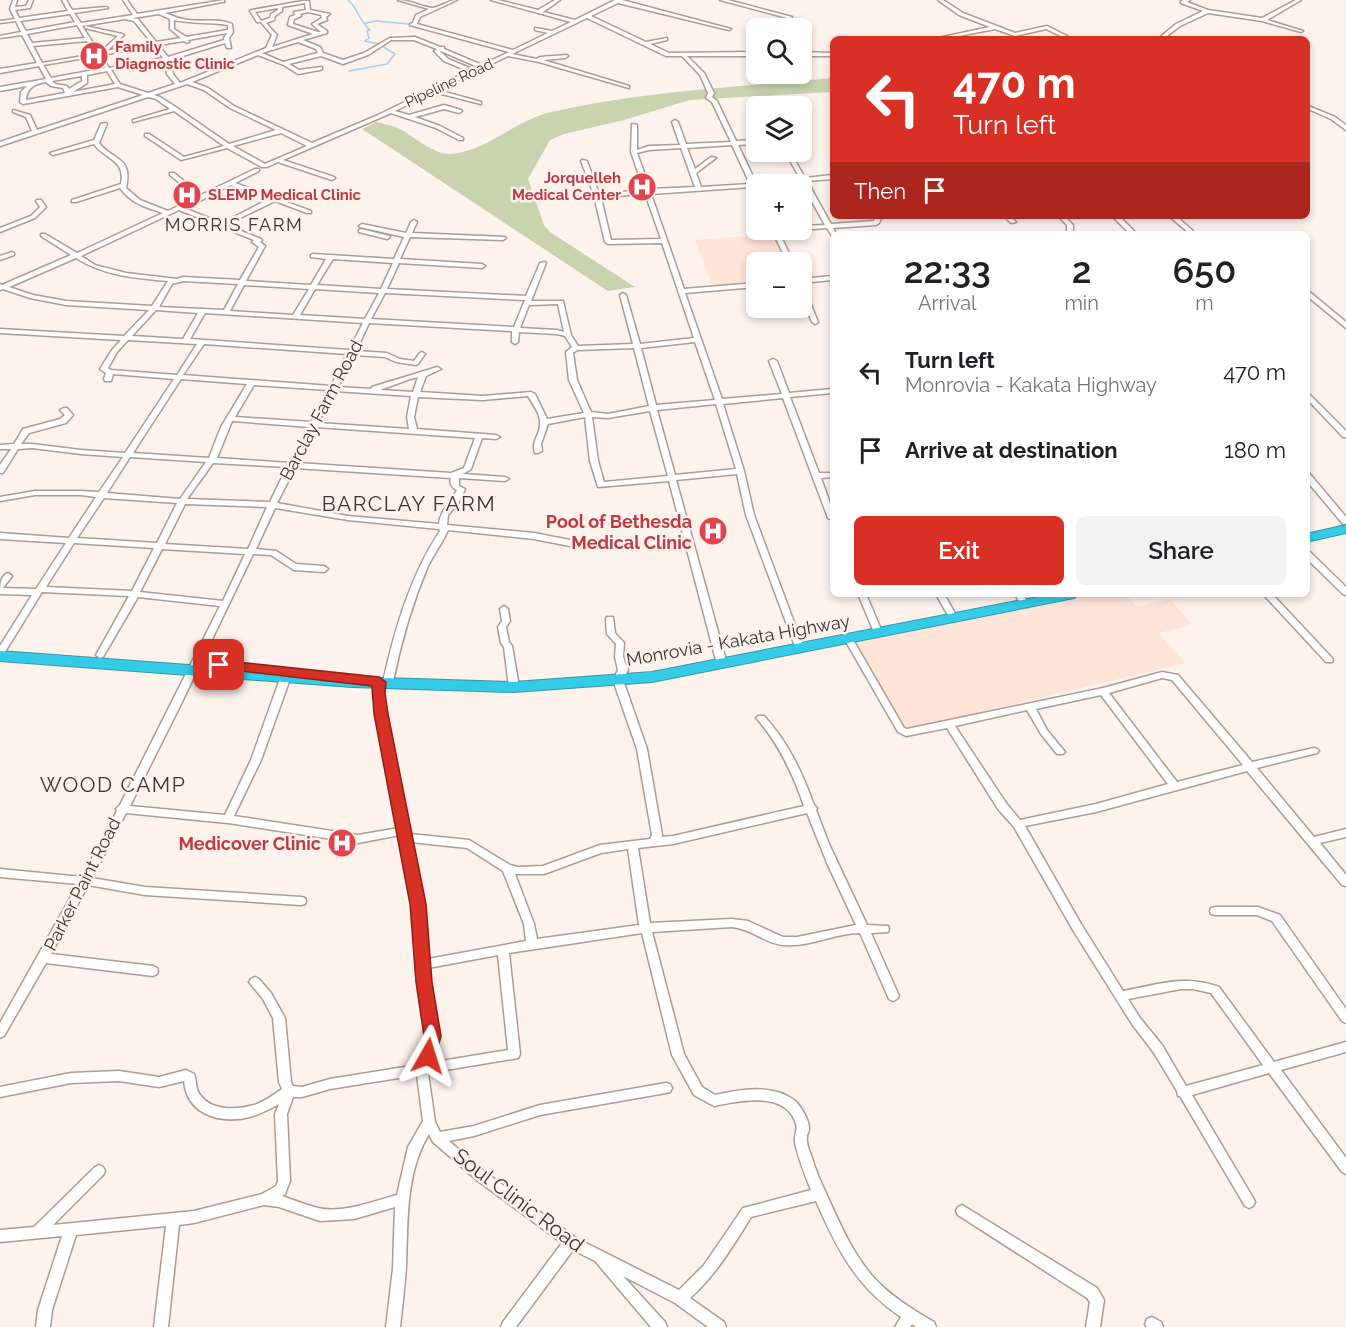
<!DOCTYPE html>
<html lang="en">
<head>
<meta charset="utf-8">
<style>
  :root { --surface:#fff; --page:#f2f2f2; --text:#202124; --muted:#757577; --accent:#d93025 }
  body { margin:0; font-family:Raleway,sans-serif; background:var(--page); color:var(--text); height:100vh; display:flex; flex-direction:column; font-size:22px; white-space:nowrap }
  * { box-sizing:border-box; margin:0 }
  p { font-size:20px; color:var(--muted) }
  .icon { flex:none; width:33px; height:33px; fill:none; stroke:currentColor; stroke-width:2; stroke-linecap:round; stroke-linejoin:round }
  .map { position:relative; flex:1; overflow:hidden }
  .sheet { position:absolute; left:830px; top:231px; width:480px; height:366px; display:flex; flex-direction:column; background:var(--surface); border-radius:9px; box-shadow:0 3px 9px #0003 }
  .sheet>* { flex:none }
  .banner { position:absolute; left:830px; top:36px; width:480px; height:183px; border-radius:9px; box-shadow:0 3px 9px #0003; background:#d93025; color:#fff; overflow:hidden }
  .controls { position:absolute; left:746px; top:18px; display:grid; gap:12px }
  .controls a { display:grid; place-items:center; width:66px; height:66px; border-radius:9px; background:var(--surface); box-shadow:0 3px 9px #0003; font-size:30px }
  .pin { position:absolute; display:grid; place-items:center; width:51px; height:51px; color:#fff; margin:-26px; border-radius:12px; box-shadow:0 3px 9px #0006 }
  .me { position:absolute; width:66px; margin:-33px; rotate:6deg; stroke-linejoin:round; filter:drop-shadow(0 0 4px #0008) }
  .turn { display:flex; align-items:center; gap:21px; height:126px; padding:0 24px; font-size:27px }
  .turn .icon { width:78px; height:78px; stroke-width:2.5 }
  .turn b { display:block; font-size:42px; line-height:51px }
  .then { display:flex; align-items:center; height:57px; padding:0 24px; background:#0003; gap:12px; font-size:22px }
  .eta { display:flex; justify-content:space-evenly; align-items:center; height:102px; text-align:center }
  .eta b { font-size:36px; font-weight:600; line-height:42px }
  .cta { display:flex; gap:12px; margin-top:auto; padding:12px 24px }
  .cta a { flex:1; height:69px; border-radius:9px; background:var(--accent); color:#fff; font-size:24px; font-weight:600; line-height:69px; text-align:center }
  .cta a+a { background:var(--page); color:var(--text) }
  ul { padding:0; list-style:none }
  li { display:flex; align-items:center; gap:18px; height:78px; padding:0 24px }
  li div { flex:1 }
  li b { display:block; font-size:22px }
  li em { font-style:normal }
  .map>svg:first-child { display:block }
  .built { fill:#fee5d8 }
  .green { fill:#c9d4af }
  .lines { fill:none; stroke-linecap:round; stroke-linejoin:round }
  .stream { stroke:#a6d1ea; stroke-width:1.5 }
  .minor-casing { stroke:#ac9c93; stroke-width:3 }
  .highway-casing { stroke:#3796a7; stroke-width:2 }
  .minor { fill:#fff; fill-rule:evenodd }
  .highway { fill:#34cbe6; fill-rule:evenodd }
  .route { fill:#d93025; stroke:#8d1f18; stroke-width:1.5 }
  .labels { text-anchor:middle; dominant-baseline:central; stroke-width:5; stroke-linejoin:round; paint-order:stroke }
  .far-health-label { font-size:15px; font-weight:bold; fill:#be3a42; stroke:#fdf2ec; text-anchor:start }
  .far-street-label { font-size:15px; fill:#3c3532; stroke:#fdf2ec }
  .far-quarter-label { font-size:18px; letter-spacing:1.5px; fill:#3c3532; stroke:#fdf2ec }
  .street-label { font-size:18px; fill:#3c3532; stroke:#fdf2ec }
  .health-label { font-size:18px; font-weight:bold; fill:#be3a42; stroke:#fdf2ec; text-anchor:end }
  .quarter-label { font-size:21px; letter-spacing:1.5px; fill:#3c3532; stroke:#fdf2ec }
  .near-street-label { font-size:21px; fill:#3c3532; stroke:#fdf2ec }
</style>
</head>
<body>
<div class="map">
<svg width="1346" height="1327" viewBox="0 0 1346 1327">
  <rect width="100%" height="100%" fill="#fdf2ec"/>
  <path class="built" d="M775,234L787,262H756V284L713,287L695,240Z
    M1063,594H1125L1137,607L1170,599L1192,625L1159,633L1185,663L907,730L852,641Z"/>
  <path class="green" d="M832,78V92L690,100L624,120L564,134L550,140L528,179L544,225L550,232L635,287L608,291L362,129L376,122C383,124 391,125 398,128C413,135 433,155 451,154C487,151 514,121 551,112C643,91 739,87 832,78Z"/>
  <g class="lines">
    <path class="stream" d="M348,0C358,8 359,21 370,30L367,31L369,38L365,41L379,44L395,54L387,64L349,71
      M366,23L376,21L408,24"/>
    <g class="minor-casing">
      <path id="minor" d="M13,0H17L15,7L26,6L29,0H33L30,8L15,10L19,18L68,11L62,0H66L72,10L106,7L108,8L74,13L81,23L133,15L123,0H127L137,14L224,0V2H222L165,13C172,16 180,19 188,20C203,22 219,18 232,24L233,32L229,38L231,48H227L225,43L170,60L173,74L180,83L266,48L272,35L261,22H257L250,11L252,10L303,1H309L310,10L330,14L326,17L327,20L317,24L327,31V33L303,40L320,47L323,53L343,60L364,53L390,38L415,37L440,47H444V49L482,65L509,52L410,25V24L413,23L416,15L429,9L398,0C410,0 424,8 433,8C441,7 448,0 457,0L420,17L417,24L513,50L548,33L535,30V28L552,31L571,22L491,0H498L538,10L555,0H560L543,12L575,20L615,0H622L731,29L729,30L618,3L591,16L646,42L667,38V40L650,44L669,53L756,52V56H687L704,73L714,93L712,97L717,101L736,141L756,140V144L738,145L756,183L800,178L785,152H790L805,178L832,175V179L807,181L831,224L874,221L876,216H882L879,223L876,225L833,228L836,234H832V236L827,228L801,230H800H801V226L825,225L801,182L756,184V191L752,187L651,194L684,289L756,283V287L685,293L722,399L782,394L769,361L773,359L777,361L789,393L832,389V393L790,397L819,473H832V477L821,478L832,509V520L828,518L783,398L723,404L744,471L754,515L804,649L803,651L800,652L796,649L746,515L737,474L676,480L727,664L722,667L717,664L669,481L598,487L590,461L585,417L548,424L541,444L542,451L538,453H535C531,442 540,435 540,424C541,414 533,405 528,396L483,400L418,397L414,417L417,429L496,435L500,437L496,439L482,438L471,469L463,474L505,477L509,479L505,481L459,478V486L465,489L459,502L448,515L447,525L534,533L575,541L579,544L575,547L534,539L448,530C443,542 434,554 428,566C412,604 401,642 393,682L388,685L384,682L383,693L410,834L469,840L510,865L518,867L543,866L600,845L650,839L652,835L637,749L613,680L618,670L615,657L616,644L607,634L606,619L607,617H613L615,633L624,643L623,657L628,670L623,680L647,749L662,835L661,837L673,836L804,806C793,774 780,746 758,720L756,718L758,716H764C788,742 802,772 814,805L817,808L816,810L829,844L867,925L888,926L889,929L888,932L871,933L899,996L897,999L893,1001L889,999L860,933C835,933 811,947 785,945C768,945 752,929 732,927L652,932L684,1054L702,1087L715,1095C740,1090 773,1083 795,1101C801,1106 809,1120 809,1128C809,1133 807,1133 807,1137C806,1143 809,1150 811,1155C815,1168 820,1181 826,1193C839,1222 853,1255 875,1279C892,1297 913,1310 934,1322L936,1327H916L912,1324L910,1327H895L901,1317C856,1287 837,1249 816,1201L751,1217C733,1246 716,1275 690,1298L724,1322L726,1327H708L675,1303L623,1276L665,1322L667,1327H651L595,1261L573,1250L516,1327H501L503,1322L562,1243L478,1181L433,1142L429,1134C405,1173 408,1222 406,1266C405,1286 402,1307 400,1327H386L393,1269L395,1207L354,1219L320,1221L279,1207L264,1205L194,1223L179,1225L168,1327H154L166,1226L76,1235L52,1310L50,1327H36L38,1310L62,1236L0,1242V1230L34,1227L95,1167L99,1165L103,1167L105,1171L103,1175L53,1225L194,1211L262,1194L276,1186L278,1181L275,1114L279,1104C270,1109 262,1113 253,1116C223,1125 187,1116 184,1081L159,1087L119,1081L71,1083L0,1097V1087L71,1073L119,1071L159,1077L186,1070L194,1074C197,1082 195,1090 201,1096C212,1111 237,1110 254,1105C264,1102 273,1095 282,1089L279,1082L273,1018L263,999L249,982L251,979L255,977L259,979L271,993L285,1018L291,1082L293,1086L302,1087L330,1079L417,1065L426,1036L418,982L413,904L400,835L358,843L228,823L126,813L92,878L145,887L301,897L305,898L306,901L305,904L301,905L145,895L88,885L51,954L153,966L157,968L158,971L157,974L153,976L46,963L4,1036L0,1038V1023L78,884L0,877V869L82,877L117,811L116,809L120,805L220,606L138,597L103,657L100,658L96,655L129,596L42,592L5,652H0V646L32,595L0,594C0,586 0,576 8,573L12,576L3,588L36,589L66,543L0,539V533L69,538L96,497L81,495H35L0,501V497L35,491H81L99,492L123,457L81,454L32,448L18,449L3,473H0V465L11,449H0V445L14,444L23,429L60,419L65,415L60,410L64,408H67L73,415L66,423L29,433L21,444H32L81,450L125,453L174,379L113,374L111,381H105L104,379L106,373L100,369L112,350L121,340L0,333V329L124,336L149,310L66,305L30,298L3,289L0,290V284L2,285L71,255L41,236V234H45L77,253L163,213C146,208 131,203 120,188L76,202H72V200L121,184C126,159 105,160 94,144L53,155L50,153L94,140L101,124L106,123L107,124L99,143C114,162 133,156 126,188L140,200L168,211L197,197L170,175V173H174L201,195L255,169H259V171L235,183L311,211V213H307L275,201L236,220H232V218L269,199L231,185L205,198L204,199L184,208L261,239L262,240L260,242L265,246L246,281L311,285L326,259L311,257V255L313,254L394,259L404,237L360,227L359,226L362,224L406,233L411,222L414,220L417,222L412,233L505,237L506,238L503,240L410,237L400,259L482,264L485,266L482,268L399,263L387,289L526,296L540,263L545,262L546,263L531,301H563L571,335L578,346L633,344L620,295L623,293L626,295L640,344L694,338L662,243L608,244L605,242L593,192L581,161L582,160L587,161L598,191L612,193L644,190L631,152L632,124L637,125V150L649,146L680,145L672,122L675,120L678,122L686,144L731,142L712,102L706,98L708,93L700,75L682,56H666L587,18L512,54L537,59L540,57L567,55L568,56L565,58L543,60L629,86V88L539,62L508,56L438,90L481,102V104L434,92L395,111L409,115L444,105L461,110L462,111L459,113L444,109L415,117L440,126L463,138V140H459L436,128L391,113L283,160L334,177L335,178L332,180L278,162L267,167H262L227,148L181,160L145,136V134H149L184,157L224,146L174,111L133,122V120L170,109L156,99L148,97L0,146V142L32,131L26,117L13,112V110L30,115L37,130L143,95L118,87L23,104L20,102L21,92L27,86L0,91V87L46,79L39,66L0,73V69L37,63L22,35L0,38V36L21,32L16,21L0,23V21L15,19L10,9ZM305,3L306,10L294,12L295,15L290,17L288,25L313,34L272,47L277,35L266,23L274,20L275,16L282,11V7ZM278,8V10L271,14L270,18L261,21L255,12ZM308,12L322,15L321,16L322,18L312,24L321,32H318L293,24L294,19L301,16L300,14ZM70,14L75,22L26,31L20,21ZM159,14L170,19V29L181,38L156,42L138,19L132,18ZM125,19L134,21L152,43L99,52L82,26ZM174,20C193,24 210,22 228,25V30L186,37L174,29ZM77,25L85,38L32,43L27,34ZM227,33L224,38V40L168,57L158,45L184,41L187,43L189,42L188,40ZM391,40H414L437,49L434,51L444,61L468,71L376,116L312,143L234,106L208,88L192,82L258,55L284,65L298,74L320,70L322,69V67L299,70L289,64L321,56L343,64L368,55ZM87,41L95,54L42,63L33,46ZM298,42L316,49L318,53L283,62L262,53ZM154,46L163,58L109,68L101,55ZM440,51H441L478,67L472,69L448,59ZM97,56L105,68L51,78L43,65ZM165,61L167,74L175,84L148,93L120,84L111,70ZM107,71L115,84L73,92L87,83V75ZM82,76V81L69,89L67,86L55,84L52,81ZM46,82L51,86L63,88L65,93L26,100C27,87 35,84 46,82ZM187,84L204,90L230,108L276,130L229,144L177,108L160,97L154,95ZM281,133L307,146L265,164L233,146ZM732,145L750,184L701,187L696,173L716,158L711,157L695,169L687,148ZM681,148L695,187L650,189L637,153L649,150ZM645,193L661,239L611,240L600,194L612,197ZM179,210L254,240L252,242L259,247L240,280L183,277L177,279L126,273L95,265L81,256ZM76,258C105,276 135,278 168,281L152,306L66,301L33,295L9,287ZM333,259L393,263L381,289L317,285ZM183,281L238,284L224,310L159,307L172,284ZM244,285L309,289L293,315L230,311ZM315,289L379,293L365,319L300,315ZM385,293L525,300L514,327L371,319ZM558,304L564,332L557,330L520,328L529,305ZM156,310L198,313L183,339L132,336ZM205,313L363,323L349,350L190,339ZM369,323L512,331V342L515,344L518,342L519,332L557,334L565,336L572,347L566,352L569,380L584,413L547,419L535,394L531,392L483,396L420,392L426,376L441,369L437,367C416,374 394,380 372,387L371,389L338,387L354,355L385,357L396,362L416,365L418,364L425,354L422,352L420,353L414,361L400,359L387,353L356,351ZM128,340L197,344L177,375L111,370L108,368L117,352ZM695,342L715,400L656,405L641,348ZM204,344L347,354L331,386L183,375ZM634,348L649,406L608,414L591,412L577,380L573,353L577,350ZM418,377L413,392L380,390L410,379ZM181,379L247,384L221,427L209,458L133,453ZM254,385L328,390L311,422L235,417ZM335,391L411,396L407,417L409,429L318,423ZM716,404L736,469L675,475L657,410ZM650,411L668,476L604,482L598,461L592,417L608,418ZM232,421L309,427L289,463L217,458ZM316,427L475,438L464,468L451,473L297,463ZM130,457L206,462L180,499L107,493ZM213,463L287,467L270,502L187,499ZM295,468L451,478C449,483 452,488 457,490C451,502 440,511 439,524L348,516L277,503ZM104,498L177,503L157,543L77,538ZM185,504L267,507L248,549L165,544ZM275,508L348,520L439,529L440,531C410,576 395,629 383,682L379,679L374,682L373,693L399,828L358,835L234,816L261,760L291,676L286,673L281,676L251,760L225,815L130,806L180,706L253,554L271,555L294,570L324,572L328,569L324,566L296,564L276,551L256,549ZM74,543L154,548L132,591L46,587ZM162,549L245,554L223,601L140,592ZM807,813L827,863L856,925L797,937H783L748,921L732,919L650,923L638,848L673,844ZM411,842L467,848L503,871L524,924L526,941L428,959L423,904ZM628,849L639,925L537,939L534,924L515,874H544L601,853ZM642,933L672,1055L694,1095L714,1106C739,1101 786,1090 796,1124C798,1130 794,1135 795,1142C798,1158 805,1175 811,1190L743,1208L704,1265L679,1290L576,1238L486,1173L449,1141L474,1136L540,1115L666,1093L670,1092L672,1088L670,1084L666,1083L540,1105L474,1126L440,1132L435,1122L428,1073L518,1058L520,1054L509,953ZM498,955L508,1050L429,1063L438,1036L428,968ZM417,1075L423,1121L408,1147L397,1195C374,1201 342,1214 318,1208C306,1205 294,1200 282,1196L285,1194L290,1181L287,1114L293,1097H302L330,1089Z
        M720,0H728L792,17L787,22L785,21L787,18Z
        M938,0H943L963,13L1015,33L1047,26L1073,39H1067L1046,29L1015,36L995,29L943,39H933L990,27L959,15Z
        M1184,0H1190L1187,2L1208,10L1262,18L1296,0H1301L1267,20L1303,31L1301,32L1262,21L1208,13L1180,26L1163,39H1158L1176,24L1203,11L1181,3V1Z
        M85,26L122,34L124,35L108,50L106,49V47L118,36L85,28Z
        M801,52L832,53V56H801Z
        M1306,105L1335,117L1346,125V130L1331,119L1306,108Z
        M37,200H41L46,207L35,218L0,232V228L31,216L40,207L36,201Z
        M1004,216H1010L1016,222L1011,223Z
        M1058,216H1064L1073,225V234H1067V225Z
        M1112,216H1119L1137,234H1130Z
        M1169,216H1176L1193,231L1188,232Z
        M361,229L389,236L390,237L387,239L359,232V230Z
        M772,230H778L793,262H787Z
        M12,252L14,253V255L0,260V256Z
        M832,276V280L801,283V279Z
        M801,285L804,287L818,322L817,323L815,324L812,322L801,295Z
        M1306,289L1346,322V328L1306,295Z
        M1306,391L1346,431V437H1343L1306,398Z
        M1306,473H1309L1346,517V524H1343L1306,480Z
        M1306,551H1309L1346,587V595L1343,594L1306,558Z
        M858,594H866L882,632L881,634L878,635L874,632Z
        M936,594H944L957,617L956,619H950Z
        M1015,594H1023L1029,605L1028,607H1022Z
        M1263,594H1272L1332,658L1333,660L1332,662H1326Z
        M504,606L508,609L510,621L506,627L509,642L512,646L519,687L514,690L509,687L504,647L501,643L498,627L502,621L500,609Z
        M849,637L852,638L904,728L907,729L1103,688L1162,672L1178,675L1252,762L1314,748L1317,749L1319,751L1317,753L1257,768L1314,837L1346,829V837L1320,843L1346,875V886L1342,885L1247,771L1096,812L1025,826L1081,924L1123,991C1157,985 1185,974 1219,987L1274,1062L1346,1042V1052L1281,1070L1346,1158V1174L1342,1172L1269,1073L1192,1095L1253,1198L1255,1202L1253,1206L1249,1208L1245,1206L1180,1096H1178L1177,1091L1154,1053L1132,1024L1073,930L1014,827L998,809L947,728L906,736L898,732L845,640ZM1162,678L1172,680L1243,765L1177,782L1109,693ZM1101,695L1168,784L1096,804L1020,820L1006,803L955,726L1027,710L1041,734L1057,754H1063L1065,752L1047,730L1036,709ZM1181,989H1193L1211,993L1263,1065L1186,1086L1162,1045L1140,1018L1128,999Z
        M1215,907H1258L1280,915L1346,1009V1023L1342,1021L1272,921L1257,915H1215L1211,914L1210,911L1211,908Z
        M962,1205L1097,1288L1104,1300L1100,1327H1086L1090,1302L1087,1298L958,1215L956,1211L958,1207Z
        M1152,1317L1161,1322L1163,1327H1147L1145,1324L1147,1319Z"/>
    </g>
    <g class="highway-casing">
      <path id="highway" d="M1346,525V533L1306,542V534Z
        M1053,594H1080L1074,598L652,682L514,692L352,687L0,661V651L352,677L514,682L652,672Z"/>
    </g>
    <use href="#minor" class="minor"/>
    <use href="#highway" class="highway"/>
  </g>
  <path class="route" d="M219,660L379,677L386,682L385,693L388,714L426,904L432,982L441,1036L434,1062L428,1064L421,1062L419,1056L424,1036L416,982L410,904L374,714L372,686L214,668L212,665Z"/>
  <defs>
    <g id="hospital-disc" transform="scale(1.5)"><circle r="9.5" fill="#e0444e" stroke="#fdf2ec"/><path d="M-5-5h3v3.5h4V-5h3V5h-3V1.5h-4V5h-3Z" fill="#fff"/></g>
  </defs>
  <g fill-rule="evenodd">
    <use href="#hospital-disc" x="94" y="56"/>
    <use href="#hospital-disc" x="642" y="187"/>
    <use href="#hospital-disc" x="187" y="195"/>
    <use href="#hospital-disc" x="713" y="531"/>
    <use href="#hospital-disc" x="342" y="843"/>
  </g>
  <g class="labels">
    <g class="far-health-label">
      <text x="115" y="47">Family<tspan x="115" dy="17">Diagnostic Clinic</tspan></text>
      <text x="621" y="178" text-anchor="end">Jorquelleh<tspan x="621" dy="17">Medical Center</tspan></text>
      <text x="208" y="195">SLEMP Medical Clinic</text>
    </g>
    <g class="far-street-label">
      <text transform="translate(449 83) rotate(-25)">Pipeline Road</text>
    </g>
    <g class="far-quarter-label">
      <text x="234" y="224">MORRIS FARM</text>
    </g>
    <g class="street-label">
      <text transform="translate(321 410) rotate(-62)">Barclay Farm Road</text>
      <text transform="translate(738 640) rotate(-10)">Monrovia - Kakata Highway</text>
      <text transform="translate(82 884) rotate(-63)">Parker Paint Road</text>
    </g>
    <g class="health-label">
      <text x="692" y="521">Pool of Bethesda<tspan x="692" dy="21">Medical Clinic</tspan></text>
      <text x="321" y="843">Medicover Clinic</text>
    </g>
    <g class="quarter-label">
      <text x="409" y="503">BARCLAY FARM</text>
      <text x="113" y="784">WOOD CAMP</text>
    </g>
    <g class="near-street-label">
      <text transform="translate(519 1200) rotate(37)">Soul Clinic Road</text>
    </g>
  </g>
</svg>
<div class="controls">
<a><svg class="icon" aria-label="search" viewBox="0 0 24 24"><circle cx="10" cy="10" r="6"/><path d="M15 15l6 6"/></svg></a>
<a><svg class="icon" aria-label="layers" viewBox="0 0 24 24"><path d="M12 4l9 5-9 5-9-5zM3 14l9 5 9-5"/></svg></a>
<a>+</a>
<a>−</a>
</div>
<div class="pin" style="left:219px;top:665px;background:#d93025"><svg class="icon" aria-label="arrive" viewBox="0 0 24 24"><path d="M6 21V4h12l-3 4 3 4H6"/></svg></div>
<svg class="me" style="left:428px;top:1056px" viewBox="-20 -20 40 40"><path d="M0-17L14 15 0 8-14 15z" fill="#d93025" stroke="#fff" stroke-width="4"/></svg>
<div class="banner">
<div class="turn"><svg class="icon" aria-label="left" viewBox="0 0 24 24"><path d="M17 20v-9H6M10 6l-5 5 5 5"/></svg><div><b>470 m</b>Turn left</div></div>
<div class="then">Then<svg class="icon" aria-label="arrive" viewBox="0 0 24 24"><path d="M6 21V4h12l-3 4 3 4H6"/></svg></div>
</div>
<section class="sheet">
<div class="eta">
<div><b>22:33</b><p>Arrival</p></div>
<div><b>2</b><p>min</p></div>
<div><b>650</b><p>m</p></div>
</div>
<ul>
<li><svg class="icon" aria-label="left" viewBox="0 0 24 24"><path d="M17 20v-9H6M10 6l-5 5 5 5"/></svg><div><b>Turn left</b><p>Monrovia - Kakata Highway</p></div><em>470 m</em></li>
<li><svg class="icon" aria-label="arrive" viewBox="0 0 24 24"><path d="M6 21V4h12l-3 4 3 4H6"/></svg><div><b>Arrive at destination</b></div><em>180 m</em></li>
</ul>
<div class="cta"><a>Exit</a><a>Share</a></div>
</section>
</div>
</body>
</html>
